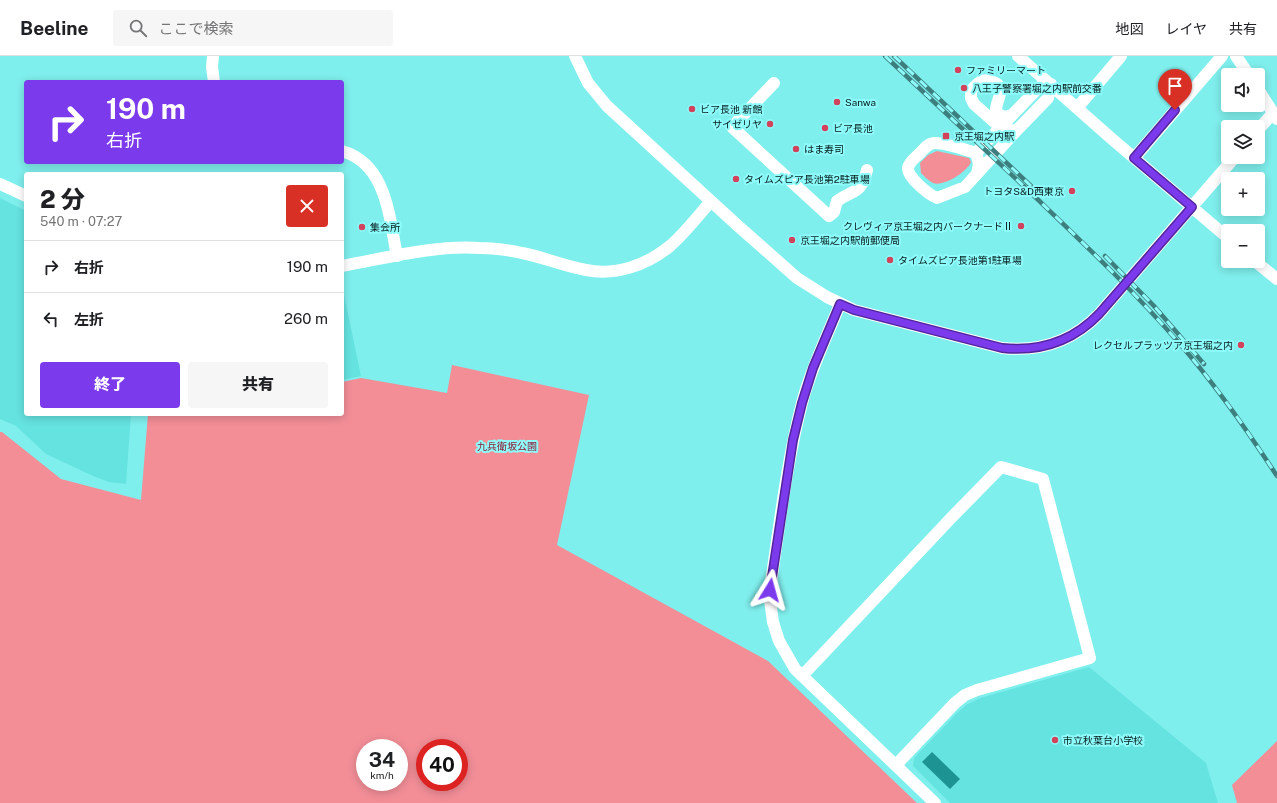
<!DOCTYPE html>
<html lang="ja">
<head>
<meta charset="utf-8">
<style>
  :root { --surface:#fff; --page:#f6f6f6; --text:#202124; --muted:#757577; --line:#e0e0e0; --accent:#7c3aed }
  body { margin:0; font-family:"Public Sans","Noto Sans JP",sans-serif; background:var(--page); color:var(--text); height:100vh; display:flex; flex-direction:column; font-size:15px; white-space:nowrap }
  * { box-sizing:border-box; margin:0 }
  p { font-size:13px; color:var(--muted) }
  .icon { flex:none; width:22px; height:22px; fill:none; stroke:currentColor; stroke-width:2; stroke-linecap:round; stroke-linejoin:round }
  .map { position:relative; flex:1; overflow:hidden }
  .side { position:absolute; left:24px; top:116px; width:320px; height:244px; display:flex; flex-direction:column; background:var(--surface); border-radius:4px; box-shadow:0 2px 10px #0003 }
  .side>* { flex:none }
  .hud { position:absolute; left:24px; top:24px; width:320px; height:84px; border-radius:4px; box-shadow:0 2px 10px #0003; background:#7c3aed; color:#fff; overflow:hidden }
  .fabs { position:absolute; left:1221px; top:12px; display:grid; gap:8px }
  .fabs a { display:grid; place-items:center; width:44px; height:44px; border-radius:4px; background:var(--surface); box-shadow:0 2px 10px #0003; font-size:20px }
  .speed { position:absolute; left:356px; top:683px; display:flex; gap:8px; font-size:20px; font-weight:700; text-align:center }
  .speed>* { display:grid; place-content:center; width:52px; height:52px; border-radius:50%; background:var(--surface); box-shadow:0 2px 10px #0003; line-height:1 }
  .speed small { font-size:10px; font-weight:400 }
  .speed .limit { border:6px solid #d22; background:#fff; color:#111 }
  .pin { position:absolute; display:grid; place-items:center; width:34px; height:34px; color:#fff; margin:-41px -17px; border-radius:50% 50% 50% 0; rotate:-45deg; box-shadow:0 0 4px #0007 }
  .pin .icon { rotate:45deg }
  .me { position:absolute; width:44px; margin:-22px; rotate:8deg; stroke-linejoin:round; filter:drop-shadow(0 0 3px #0008) }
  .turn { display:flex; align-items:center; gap:14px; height:84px; padding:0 16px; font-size:18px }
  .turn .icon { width:52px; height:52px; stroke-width:2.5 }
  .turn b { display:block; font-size:28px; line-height:34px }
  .round { display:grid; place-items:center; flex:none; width:42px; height:42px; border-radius:4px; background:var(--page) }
  .overview { display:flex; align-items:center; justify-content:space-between; height:68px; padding:0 16px }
  h1 { font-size:24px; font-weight:800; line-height:30px }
  .button { display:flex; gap:8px; margin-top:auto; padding:8px 16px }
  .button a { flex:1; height:46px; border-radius:4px; background:var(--accent); color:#fff; font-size:16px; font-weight:800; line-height:46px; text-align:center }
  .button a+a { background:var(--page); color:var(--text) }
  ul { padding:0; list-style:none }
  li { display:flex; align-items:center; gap:12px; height:52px; padding:0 16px; border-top:1px solid var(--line) }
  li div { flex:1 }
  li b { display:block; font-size:15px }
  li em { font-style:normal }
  header { display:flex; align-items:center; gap:24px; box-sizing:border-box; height:56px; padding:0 20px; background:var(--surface); border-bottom:1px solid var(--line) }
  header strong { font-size:19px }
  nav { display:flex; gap:22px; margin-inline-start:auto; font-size:14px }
  .search { width:280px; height:36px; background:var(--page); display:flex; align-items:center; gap:10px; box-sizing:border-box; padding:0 14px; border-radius:4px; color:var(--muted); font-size:15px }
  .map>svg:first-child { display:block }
  .built { fill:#65e3e1 }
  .green { fill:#f38e97; fill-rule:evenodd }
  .water { fill:#1e9393 }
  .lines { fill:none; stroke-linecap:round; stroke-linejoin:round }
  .minor { stroke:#fff; stroke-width:12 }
  .rail-casing { stroke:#3d7f7e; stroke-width:4.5 }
  .rail { stroke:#8dfcfa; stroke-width:3; stroke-dasharray:9; stroke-linecap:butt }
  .route-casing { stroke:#51269a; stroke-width:10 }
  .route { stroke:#7c3aed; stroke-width:7 }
  .poi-dot { fill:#d2425c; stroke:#8dfcfa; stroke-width:1.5 }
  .labels { text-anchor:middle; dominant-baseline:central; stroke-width:4; stroke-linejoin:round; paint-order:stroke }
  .poi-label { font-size:10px; fill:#041c1c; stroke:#8dfcfa; text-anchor:start }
  .park-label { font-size:10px; fill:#901834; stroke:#8dfcfa }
</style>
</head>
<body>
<header>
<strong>Beeline</strong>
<div class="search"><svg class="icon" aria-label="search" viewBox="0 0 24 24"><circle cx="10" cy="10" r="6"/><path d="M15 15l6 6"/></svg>ここで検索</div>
<nav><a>地図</a><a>レイヤ</a><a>共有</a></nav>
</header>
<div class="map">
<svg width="1277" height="747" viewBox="0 0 1277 747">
  <rect width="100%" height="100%" fill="#7fefed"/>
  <path class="built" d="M0,142L26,155V358H131L126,428L109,426L93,420L46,398L16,370L0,363Z
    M342,229L361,320L342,324Z
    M1089,611L1206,707L1218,747H950L913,710L914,702L957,657L966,649L980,642Z"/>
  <path class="green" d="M937,95L969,102L971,106C968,115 944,131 933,127C929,125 924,120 921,117L920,107L928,99Z
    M452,309L589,339L557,489L768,605L917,747H0V376H2L61,423L141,444L148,358H342V326L361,322L447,337ZM365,692H399V726H365ZM425,692H459V726H425Z
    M1277,685V747H1237L1232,729Z"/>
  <path class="water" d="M932,696L960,723L950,733L922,706Z"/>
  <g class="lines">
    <path class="minor" d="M213,0L212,11L214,26
      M575,0L588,27L607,50L737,169L797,222L827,241L854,254L1002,292C1040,296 1073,285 1099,258L1235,101
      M1018,0L1112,83L1228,182
      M1236,0L1249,19
      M774,27L732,71L829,160L834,156L837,145C855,133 861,138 867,114
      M1258,33L1277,63
      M1077,52L1121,0
      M1012,59L1005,61L999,59L996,54C996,47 1002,38 1000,32C999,28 996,27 993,26C982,21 979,27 971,34V42L974,48L1000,71C1006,75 1010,75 1017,74
      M1258,74L1273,57
      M342,95C387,108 389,161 397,200
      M976,97L1039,31L1051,28
      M1135,101L1222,0
      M977,118L979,107L976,97C966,94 944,86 934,87C927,88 924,93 919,98C915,102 909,106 908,112C907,121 929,139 937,142L965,131L1017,74L1048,42L1051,28
      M0,128L26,140
      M1255,205L1277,223
      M342,210C387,202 433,189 480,192C493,192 508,194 522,197C543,201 564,210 586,214C616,220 647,209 670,190C685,177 698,160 711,145
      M840,248C827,281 811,312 802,347C787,405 780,466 771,526L770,544L773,566L779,585L795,613L935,747
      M802,620L952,461L1001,411L1043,423L1090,602L977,634L965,639L955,647L896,709"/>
    <g class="rail-casing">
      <path id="rail" d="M885,0C933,45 982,91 1030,136C1081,185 1132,233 1179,287C1215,328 1247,374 1277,420
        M894,0L1031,130
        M1105,200L1154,250L1204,308"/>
    </g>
    <use href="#rail" class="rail"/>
  </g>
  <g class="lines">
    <g class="route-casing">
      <path id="route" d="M770,534L793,384L802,347L813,312L840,248L854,254L1002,292C1040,296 1073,285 1099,258L1192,151L1134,102L1175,54"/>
    </g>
    <use href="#route" class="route"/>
  </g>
  <g class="poi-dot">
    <circle cx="958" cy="14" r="4"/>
    <circle cx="964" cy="32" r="4"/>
    <circle cx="837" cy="46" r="4"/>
    <circle cx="692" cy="53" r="4"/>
    <circle cx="770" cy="68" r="4"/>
    <circle cx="825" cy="72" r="4"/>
    <rect x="942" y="76" width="8" height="8" rx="2"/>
    <circle cx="796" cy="93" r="4"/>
    <circle cx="736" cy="123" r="4"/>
    <circle cx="1072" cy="135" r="4"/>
    <circle cx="1021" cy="170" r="4"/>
    <circle cx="362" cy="171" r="4"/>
    <circle cx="792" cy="184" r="4"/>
    <circle cx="890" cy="204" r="4"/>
    <circle cx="1241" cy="289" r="4"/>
    <circle cx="1055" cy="684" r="4"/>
  </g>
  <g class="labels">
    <g class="poi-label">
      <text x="966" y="14">ファミリーマート</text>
      <text x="972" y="32">八王子警察署堀之内駅前交番</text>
      <text x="845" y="46">Sanwa</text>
      <text x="700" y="53">ビア長池 新館</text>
      <text x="762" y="68" text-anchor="end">サイゼリヤ</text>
      <text x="833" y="72">ビア長池</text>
      <text x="954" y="80">京王堀之内駅</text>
      <text x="804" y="93">はま寿司</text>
      <text x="744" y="123">タイムズピア長池第2駐車場</text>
      <text x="1064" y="135" text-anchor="end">トヨタS&amp;D西東京</text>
      <text x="1013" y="170" text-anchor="end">クレヴィア京王堀之内パークナードⅡ</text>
      <text x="370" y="171">集会所</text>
      <text x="800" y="184">京王堀之内駅前郵便局</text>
      <text x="898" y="204">タイムズピア長池第1駐車場</text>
      <text x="1233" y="289" text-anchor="end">レクセルプラッツア京王堀之内</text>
      <text x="1063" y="684">市立秋葉台小学校</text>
    </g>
    <g class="park-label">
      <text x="507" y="390">九兵衛坂公園</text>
    </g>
  </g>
</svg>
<div class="fabs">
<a><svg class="icon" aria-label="sound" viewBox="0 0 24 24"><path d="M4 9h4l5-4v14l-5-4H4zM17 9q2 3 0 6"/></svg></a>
<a><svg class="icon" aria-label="layers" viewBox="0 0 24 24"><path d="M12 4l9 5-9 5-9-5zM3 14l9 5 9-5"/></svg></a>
<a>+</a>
<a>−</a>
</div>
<div class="speed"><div>34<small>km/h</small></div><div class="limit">40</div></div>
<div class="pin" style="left:1175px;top:54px;background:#d93025"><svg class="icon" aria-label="arrive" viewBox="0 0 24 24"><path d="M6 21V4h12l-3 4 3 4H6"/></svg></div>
<svg class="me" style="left:770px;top:534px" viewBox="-20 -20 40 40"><path d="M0-17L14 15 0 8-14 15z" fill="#7c3aed" stroke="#fff" stroke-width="4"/></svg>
<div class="hud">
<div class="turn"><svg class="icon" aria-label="right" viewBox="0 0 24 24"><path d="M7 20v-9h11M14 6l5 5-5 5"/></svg><div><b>190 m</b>右折</div></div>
</div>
<section class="side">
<div class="overview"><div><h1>2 分</h1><p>540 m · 07:27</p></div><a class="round" style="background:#d93025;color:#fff"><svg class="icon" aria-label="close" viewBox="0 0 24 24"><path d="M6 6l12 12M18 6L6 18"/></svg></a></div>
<ul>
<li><svg class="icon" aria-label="right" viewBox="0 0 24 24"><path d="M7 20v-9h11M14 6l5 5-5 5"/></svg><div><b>右折</b></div><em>190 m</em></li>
<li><svg class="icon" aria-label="left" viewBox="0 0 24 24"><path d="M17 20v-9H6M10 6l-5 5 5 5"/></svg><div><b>左折</b></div><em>260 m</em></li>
</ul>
<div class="button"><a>終了</a><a>共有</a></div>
</section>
</div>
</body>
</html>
